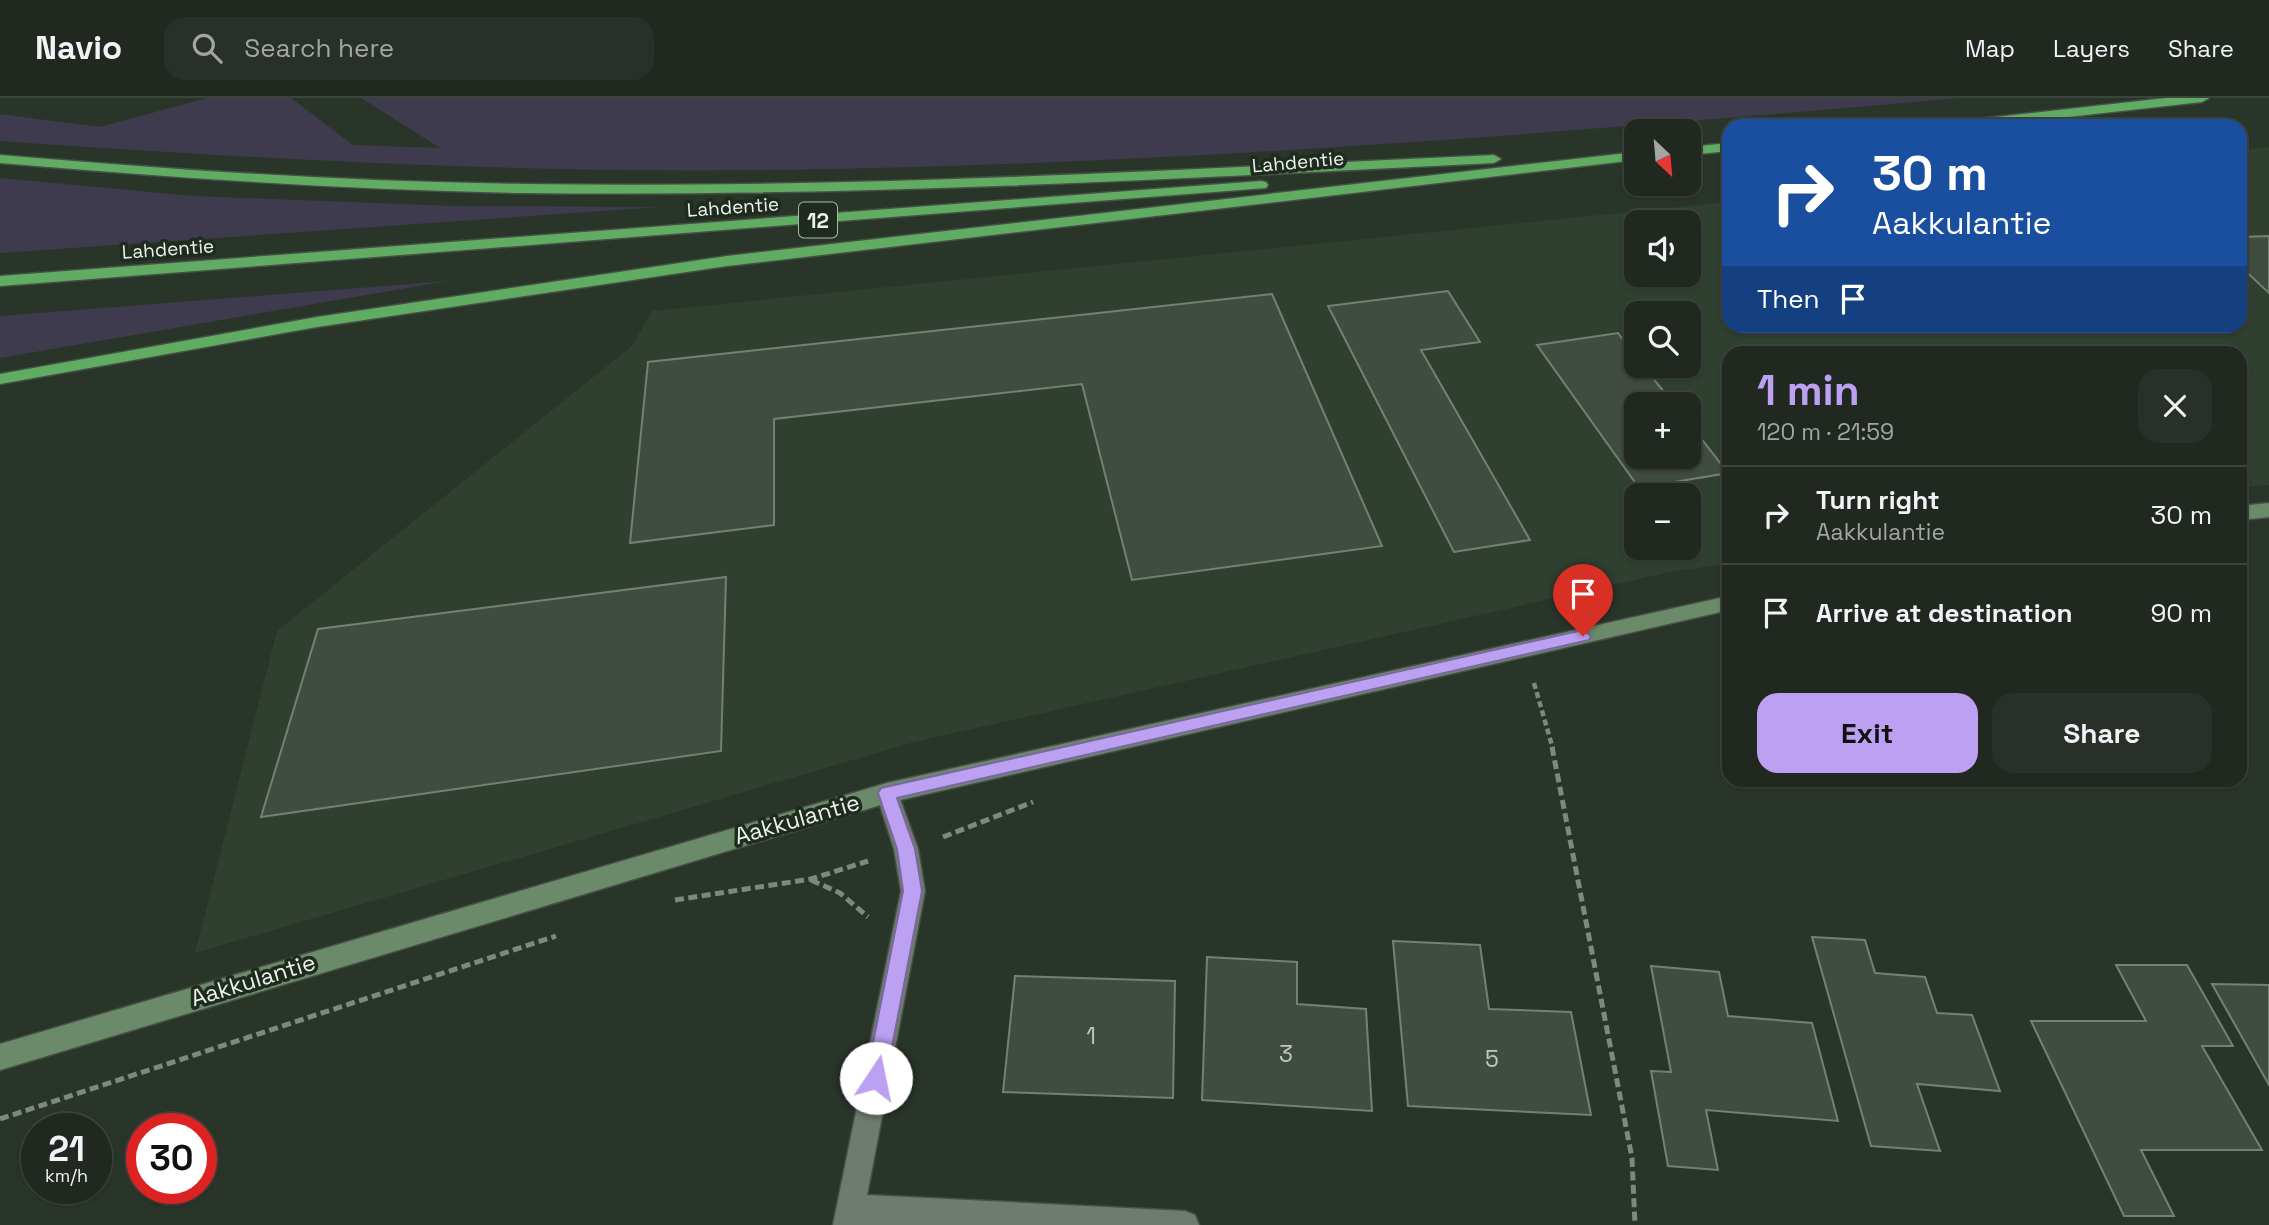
<!DOCTYPE html>
<html lang="en">
<head>
<meta charset="utf-8">
<style>
  :root { --surface:#202820; --page:#283029; --text:#f1f3f6; --muted:#a2a6a5; --line:#3d443e; --accent:#bca0f2 }
  body { margin:0; font-family:"Space Grotesk",sans-serif; background:var(--page); color:var(--text); height:100vh; display:flex; flex-direction:column; font-size:26px; white-space:nowrap }
  * { box-sizing:border-box; margin:0 }
  p { font-size:23px; color:var(--muted) }
  .icon { flex:none; width:38px; height:38px; fill:none; stroke:currentColor; stroke-width:2; stroke-linecap:round; stroke-linejoin:round }
  .map { position:relative; flex:1; overflow:hidden }
  .side { position:absolute; left:1722px; top:248px; width:525px; height:441px; display:flex; flex-direction:column; background:var(--surface); border-radius:21px; box-shadow:0 2px 5px #0004,0 0 0 2px var(--line) }
  .side>* { flex:none }
  .banner { position:absolute; left:1722px; top:21px; width:525px; height:214px; border-radius:21px; box-shadow:0 2px 5px #0004,0 0 0 2px var(--line); background:#1a4fa0; color:#fff; overflow:hidden }
  .needle { width:46px; rotate:154deg }
  .buttons { position:absolute; left:1624px; top:21px; display:grid; gap:14px }
  .buttons a { display:grid; place-items:center; width:77px; height:77px; border-radius:14px; background:var(--surface); box-shadow:0 2px 5px #0004,0 0 0 2px var(--line); font-size:35px }
  .speed { position:absolute; left:21px; top:1015px; display:flex; gap:14px; font-size:35px; font-weight:700; text-align:center }
  .speed>* { display:grid; place-content:center; width:91px; height:91px; border-radius:50%; background:var(--surface); box-shadow:0 2px 5px #0004,0 0 0 2px var(--line); line-height:1 }
  .speed small { font-size:18px; font-weight:400 }
  .speed .limit { border:10px solid #d22; background:#fff; color:#111 }
  .pin { position:absolute; display:grid; place-items:center; width:60px; height:60px; color:#fff; margin:-72px -30px; border-radius:50% 50% 50% 0; rotate:-45deg; box-shadow:0 0 7px #0007 }
  .pin .icon { rotate:45deg }
  .me { position:absolute; width:77px; margin:-38px; rotate:11deg; stroke-linejoin:round; filter:drop-shadow(0 0 5px #0008) }
  .turn { display:flex; align-items:center; gap:24px; height:147px; padding:0 35px; font-size:32px }
  .turn .icon { width:91px; height:91px; stroke-width:2.5 }
  .turn b { display:block; font-size:49px; line-height:60px }
  .then { display:flex; align-items:center; height:66px; padding:0 35px; background:#0003; gap:14px; font-size:26px }
  .round { display:grid; place-items:center; flex:none; width:74px; height:74px; border-radius:21px; background:var(--page) }
  .summary { display:flex; align-items:center; justify-content:space-between; height:119px; padding:0 35px }
  h1 { font-size:42px; font-weight:700; line-height:52px; color:var(--accent) }
  .action { display:flex; gap:14px; margin-top:auto; padding:14px 35px }
  .action a { flex:1; height:80px; border-radius:21px; background:var(--accent); color:#111; font-size:28px; font-weight:700; line-height:80px; text-align:center }
  .action a+a { background:var(--page); color:var(--text) }
  ul { padding:0; list-style:none }
  li { display:flex; align-items:center; gap:21px; height:98px; padding:0 35px; border-top:2px solid var(--line) }
  li div { flex:1 }
  li b { display:block; font-size:26px }
  li em { font-style:normal }
  header { display:flex; align-items:center; gap:42px; box-sizing:border-box; height:98px; padding:0 35px; background:var(--surface); border-bottom:2px solid var(--line) }
  header strong { font-size:33px }
  nav { display:flex; gap:38px; margin-inline-start:auto; font-size:24px }
  .search { width:490px; height:63px; background:var(--page); display:flex; align-items:center; gap:18px; box-sizing:border-box; padding:0 24px; border-radius:21px; color:var(--muted); font-size:26px }
  .map>svg:first-child { display:block }
  .built { fill:#304030; fill-rule:evenodd }
  .green { fill:#3d3b4d }
  .building { fill:#404c40; stroke:#748073; stroke-width:2 }
  .lines { fill:none; stroke-linecap:round; stroke-linejoin:round }
  .street-casing { stroke:#465046; stroke-width:3 }
  .secondary-casing { stroke:#465046; stroke-width:3 }
  .highway-casing { stroke:#465046; stroke-width:3 }
  .path-far1 { stroke:#7f887f; stroke-width:4.5; stroke-dasharray:6 3.5; stroke-linecap:butt }
  .path { stroke:#7f887f; stroke-width:5; stroke-dasharray:9 4.5; stroke-linecap:butt }
  .street { fill:#6e7b6e; fill-rule:evenodd }
  .secondary { fill:#6a8a6a; fill-rule:evenodd }
  .highway { fill:#60ac62; fill-rule:evenodd }
  .route { fill:#bca0f2; stroke:#7a689d; stroke-width:2 }
  .labels { text-anchor:middle; dominant-baseline:central; stroke-width:7; stroke-linejoin:round; paint-order:stroke }
  .far-street-label { font-size:19px; fill:#eaf2ea; stroke:#202b20 }
  .shield { fill:#202b20; stroke:#adb6ad; stroke-width:2 }
  .shield-label { font-size:21px; font-weight:bold; fill:#eaf2ea }
  .street-label { font-size:23px; fill:#eaf2ea; stroke:#202b20 }
  .near-number-label { font-size:23px; fill:#c0c8c0 }
</style>
</head>
<body>
<header>
<strong>Navio</strong>
<div class="search"><svg class="icon" aria-label="search" viewBox="0 0 24 24"><circle cx="10" cy="10" r="6"/><path d="M15 15l6 6"/></svg>Search here</div>
<nav><a>Map</a><a>Layers</a><a>Share</a></nav>
</header>
<div class="map">
<svg width="2269" height="1127" viewBox="0 0 2269 1127">
  <rect width="100%" height="100%" fill="#2a352a"/>
  <path class="built" d="M2269,49V387L2240,389V256H1729V465L1670,474L914,644L195,855L277,533L632,248L652,213L1729,104V228H2240V52ZM1636,124H1689V177H1636ZM1636,215H1689V268H1636ZM1636,306H1689V359H1636ZM1636,397H1689V450H1636Z"/>
  <path class="green" d="M207,0H291L353,47L440,50L361,0H1960C1564,35 1167,67 769,72C512,75 256,61 0,43V16L100,29Z
    M0,80L193,98L454,108L660,109L0,155Z
    M448,183L0,260V218Z"/>
  <path class="building" d="M2269,138V195L2240,168V139Z
    M1448,193L1480,244L1421,252L1530,442L1454,454L1328,208Z
    M1272,196L1382,448L1132,482L1082,286L774,321V427L630,445L648,264Z
    M1618,235L1636,259V268H1643L1674,306H1636V359H1689V325L1728,375L1639,390L1537,247Z
    M726,479L721,653L261,719L318,531Z
    M1812,839L1865,842L1875,875L1925,879L1937,915L1972,917L2000,993L1917,986L1940,1053L1871,1048Z
    M1393,843L1480,847L1489,911L1571,914L1591,1017L1408,1008Z
    M1207,859L1297,864V906L1366,911L1372,1013L1202,1002Z
    M2116,867H2187L2233,948H2202L2262,1052H2141L2174,1118H2124L2031,923H2146Z
    M1651,868L1719,874L1728,918L1812,925L1838,1023L1706,1012L1718,1072L1668,1068L1651,973L1671,974Z
    M1015,878L1175,883L1173,1000L1003,994Z
    M2212,886L2269,887V987Z"/>
  <g class="lines">
    <g class="street-casing">
      <path id="street" d="M887,685L895,688L898,695L918,751L925,793L867,1097L1185,1113L1195,1117L1199,1127H833L901,793L894,751L876,695L879,688Z"/>
    </g>
    <g class="secondary-casing">
      <path id="secondary" d="M2269,405V419L2240,422V408Z
        M1729,498V512L887,705L0,972V946L887,685Z"/>
    </g>
    <g class="highway-casing">
      <path id="highway" d="M2166,0H2209L2202,4L1987,28H1944L1951,24Z
        M1729,45V53L1689,57V49Z
        M1636,54V62L727,168L317,229L0,286V276L317,219L727,158Z
        M0,57C175,72 350,84 525,86C848,91 1171,72 1494,57L1501,61L1494,65C1171,81 848,99 525,95C350,92 175,80 0,65Z
        M1261,83L1266,84L1268,87L1266,90L0,188V178Z"/>
    </g>
    <path class="path-far1" d="M1534,585L1553,651"/>
    <path class="path" d="M1552,649L1632,1060L1635,1127
      M943,739L1033,704
      M811,782L840,795L868,819
      M675,802L811,781L868,763
      M0,1021L556,838"/>
    <use href="#street" class="street"/>
    <use href="#secondary" class="secondary"/>
    <use href="#highway" class="highway"/>
  </g>
  <path class="route" d="M1583,532L1591,538L1589,542L897,700L915,751L922,793L886,980L883,987L876,990L869,987L866,980L903,793L897,751L878,695L881,690Z"/>
  <g class="labels">
    <g class="far-street-label">
      <text transform="translate(1298 64) rotate(-5)">Lahdentie</text>
      <text transform="translate(733 109) rotate(-4)">Lahdentie</text>
      <text transform="translate(168 151) rotate(-4)">Lahdentie</text>
    </g>
    <rect class="shield" x="799" y="104.5" width="38" height="35" rx="5"/>
    <g class="shield-label">
      <text x="818" y="122">12</text>
    </g>
    <g class="street-label">
      <text transform="translate(797 721) rotate(-16)">Aakkulantie</text>
      <text transform="translate(253 882) rotate(-17)">Aakkulantie</text>
    </g>
    <g class="near-number-label">
      <text x="1091" y="938">1</text>
      <text x="1286" y="956">3</text>
      <text x="1492" y="961">5</text>
    </g>
  </g>
</svg>
<div class="buttons">
<a><svg class="needle" viewBox="-14 -14 28 28"><path d="M0-13l5 13h-10z" fill="#e53935"/><path d="M0 13l5-13h-10z" fill="#a2a6a5"/></svg></a>
<a><svg class="icon" aria-label="sound" viewBox="0 0 24 24"><path d="M4 9h4l5-4v14l-5-4H4zM17 9q2 3 0 6"/></svg></a>
<a><svg class="icon" aria-label="search" viewBox="0 0 24 24"><circle cx="10" cy="10" r="6"/><path d="M15 15l6 6"/></svg></a>
<a>+</a>
<a>−</a>
</div>
<div class="speed"><div>21<small>km/h</small></div><div class="limit">30</div></div>
<div class="pin" style="left:1583px;top:538px;background:#d93025"><svg class="icon" aria-label="arrive" viewBox="0 0 24 24"><path d="M6 21V4h12l-3 4 3 4H6"/></svg></div>
<svg class="me" style="left:876px;top:980px" viewBox="-20 -20 40 40"><circle r="19" fill="#fff"/><path d="M0-13L10 11 0 6-10 11z" fill="#bca0f2"/></svg>
<div class="banner">
<div class="turn"><svg class="icon" aria-label="right" viewBox="0 0 24 24"><path d="M7 20v-9h11M14 6l5 5-5 5"/></svg><div><b>30 m</b>Aakkulantie</div></div>
<div class="then">Then<svg class="icon" aria-label="arrive" viewBox="0 0 24 24"><path d="M6 21V4h12l-3 4 3 4H6"/></svg></div>
</div>
<section class="side">
<div class="summary"><div><h1>1 min</h1><p>120 m · 21:59</p></div><a class="round"><svg class="icon" aria-label="close" viewBox="0 0 24 24"><path d="M6 6l12 12M18 6L6 18"/></svg></a></div>
<ul>
<li><svg class="icon" aria-label="right" viewBox="0 0 24 24"><path d="M7 20v-9h11M14 6l5 5-5 5"/></svg><div><b>Turn right</b><p>Aakkulantie</p></div><em>30 m</em></li>
<li><svg class="icon" aria-label="arrive" viewBox="0 0 24 24"><path d="M6 21V4h12l-3 4 3 4H6"/></svg><div><b>Arrive at destination</b></div><em>90 m</em></li>
</ul>
<div class="action"><a>Exit</a><a>Share</a></div>
</section>
</div>
</body>
</html>
